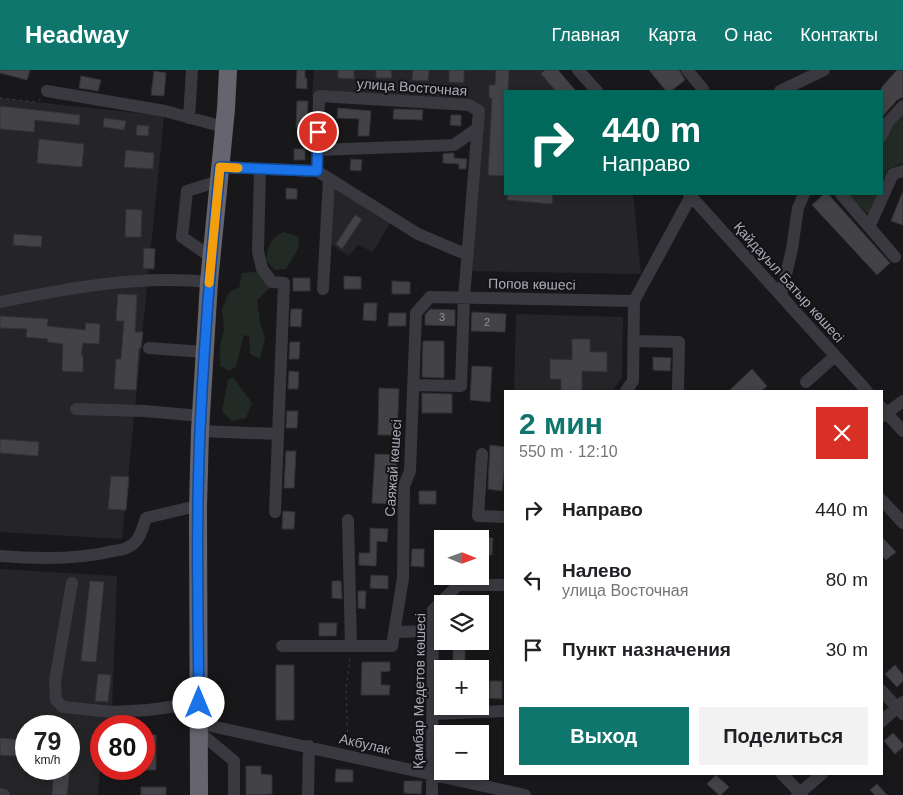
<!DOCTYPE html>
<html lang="ru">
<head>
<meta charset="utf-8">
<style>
  :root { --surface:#fff; --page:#f2f2f2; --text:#202124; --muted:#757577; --accent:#0f766e }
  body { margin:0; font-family:Helvetica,sans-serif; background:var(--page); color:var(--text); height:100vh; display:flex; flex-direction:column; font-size:19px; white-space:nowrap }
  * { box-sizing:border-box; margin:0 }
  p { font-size:16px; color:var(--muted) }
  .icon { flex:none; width:28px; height:28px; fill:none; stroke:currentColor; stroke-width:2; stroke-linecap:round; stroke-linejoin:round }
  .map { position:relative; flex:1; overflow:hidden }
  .drawer { position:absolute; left:504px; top:320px; width:379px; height:385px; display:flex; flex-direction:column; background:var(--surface); border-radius:0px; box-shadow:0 2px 8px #0003 }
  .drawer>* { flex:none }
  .banner { position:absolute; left:504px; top:20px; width:379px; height:105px; border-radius:0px; box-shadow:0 2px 8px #0003; background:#00695c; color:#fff; overflow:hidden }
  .needle { width:32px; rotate:91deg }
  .fabs { position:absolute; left:434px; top:460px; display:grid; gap:10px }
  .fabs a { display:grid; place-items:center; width:55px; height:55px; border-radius:0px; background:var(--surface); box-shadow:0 2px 8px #0003; font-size:25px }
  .speed { position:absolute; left:15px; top:645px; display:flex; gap:10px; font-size:25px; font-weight:700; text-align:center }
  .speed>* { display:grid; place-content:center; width:65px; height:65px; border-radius:50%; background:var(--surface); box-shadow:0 2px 8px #0003; line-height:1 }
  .speed small { font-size:12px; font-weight:400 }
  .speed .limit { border:8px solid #d22; background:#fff; color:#111 }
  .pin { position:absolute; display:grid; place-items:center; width:42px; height:42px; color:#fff; margin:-21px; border:2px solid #fff; border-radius:50%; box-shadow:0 1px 5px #0007 }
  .me { position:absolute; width:55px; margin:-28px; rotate:0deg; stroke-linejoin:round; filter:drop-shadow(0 0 4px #0008) }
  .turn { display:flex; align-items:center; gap:18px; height:105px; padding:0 15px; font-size:22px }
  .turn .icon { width:65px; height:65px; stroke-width:2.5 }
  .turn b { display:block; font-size:35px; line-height:42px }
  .round { display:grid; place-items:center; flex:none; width:52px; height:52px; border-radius:0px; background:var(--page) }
  .summary { display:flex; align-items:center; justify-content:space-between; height:85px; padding:0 15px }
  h1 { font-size:30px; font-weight:700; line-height:38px; color:var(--accent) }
  .button { display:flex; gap:10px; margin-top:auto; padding:10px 15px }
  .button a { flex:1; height:58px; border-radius:0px; background:var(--accent); color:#fff; font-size:20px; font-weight:700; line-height:58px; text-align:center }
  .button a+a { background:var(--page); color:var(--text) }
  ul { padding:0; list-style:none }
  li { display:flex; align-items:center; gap:15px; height:70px; padding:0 15px }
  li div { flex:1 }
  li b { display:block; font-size:19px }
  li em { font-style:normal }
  header { display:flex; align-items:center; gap:30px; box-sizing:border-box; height:70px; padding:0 25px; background:var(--accent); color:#fff }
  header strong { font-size:24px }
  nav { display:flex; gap:28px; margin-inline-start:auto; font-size:18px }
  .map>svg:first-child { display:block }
  .built { fill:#252427; fill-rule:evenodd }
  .green { fill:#222a25 }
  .building { fill:#434247; stroke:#333236 }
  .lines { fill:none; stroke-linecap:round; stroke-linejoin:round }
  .path { stroke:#3f3f46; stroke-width:1; stroke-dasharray:2.5 4; stroke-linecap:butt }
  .minor { stroke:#3a393f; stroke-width:12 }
  .highway { stroke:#66656f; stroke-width:18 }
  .route-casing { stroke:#114b97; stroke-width:12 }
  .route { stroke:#1a73e8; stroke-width:9 }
  .slow { stroke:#f59e0b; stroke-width:9 }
  .labels { text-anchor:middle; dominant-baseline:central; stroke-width:4; stroke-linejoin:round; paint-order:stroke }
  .number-label { font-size:11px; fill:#91919c }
  .street-label { font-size:14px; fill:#ababb9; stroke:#131315 }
</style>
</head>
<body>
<header>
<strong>Headway</strong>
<nav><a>Главная</a><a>Карта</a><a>О нас</a><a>Контакты</a></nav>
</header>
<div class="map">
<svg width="903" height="725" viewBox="0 0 903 725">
  <rect width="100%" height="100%" fill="#18181a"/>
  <path class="built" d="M314,0H558L576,21H505V124H633L641,204L467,201L479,41L312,26Z
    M0,28L164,46L122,469L0,462Z
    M334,119H341L390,153L373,182L358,175L349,186L330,174Z
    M516,244L623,247L622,308L612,321H514Z
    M0,499L117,506L112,642L107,656H101V690L98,725H0ZM26,656H69V699H26Z"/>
  <path class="green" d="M903,41V93L888,99L881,115C881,85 879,64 903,41Z
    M851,124H878L870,143H867L849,125Z
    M284,162L299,167L298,179L286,199L275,200L266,191C268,176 270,168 284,162Z
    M252,202L260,203L270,218L257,230L260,252L265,268L260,289L250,284L249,266L244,265L236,296L230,301L220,296V277L224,260L222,239L229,222L239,218L242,203Z
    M233,307L252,333L246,348L232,351L222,341L228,310Z"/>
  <path class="building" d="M0,0H30L27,10L0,3Z
    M297,0H305V8H307V19L296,18Z
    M338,0H354V9L338,8Z
    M376,0H391L392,8H376Z
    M413,0H429L428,11L412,10Z
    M449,0H464V13L449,12Z
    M496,0H509L508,21H505L504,106L488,105L492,29L489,27V15H495Z
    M545,0H558L576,21H556L541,4Z
    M649,0H679L685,10L671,21H666Z
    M897,0H903V27L897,30L881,48V18Z
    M154,1L166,3L164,26L151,25Z
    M81,6L101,10L98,21L79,18Z
    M297,31H308L307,58L296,57Z
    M0,36L80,45L79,55L35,50L34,62L0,59Z
    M338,38L371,41L369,66H358L359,49L337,48Z
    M394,39L423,40L422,50L393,49Z
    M451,45H461V56L450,55Z
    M104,48L126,51L124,60L103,57Z
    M326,51H334L333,62H326Z
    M137,55L149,56L148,66L136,65Z
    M39,69L84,74L82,97L37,93Z
    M294,79H305V90H294Z
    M126,80L154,83L153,99L124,97Z
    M451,83H454V88L467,89L466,99H459V94L443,93V84Z
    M351,89L362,90L361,101L350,100Z
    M286,118L297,119V129H286Z
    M903,121V155L891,151Z
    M508,124H553L552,134L507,130Z
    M824,124H828L890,193L877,205L812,135Z
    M126,139L142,140L141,167H125Z
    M355,145L362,149L342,179L336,174Z
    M14,164L42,166L41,177L13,175Z
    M144,178L155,179L154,199L143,198Z
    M344,206L361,207V219H344Z
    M293,208H310V221H293Z
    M392,211L410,212V224H392Z
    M118,224L137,225L135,262H143L141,278H139L136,320L114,319L116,289H121L124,251H116Z
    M364,233H377L376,251L363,250Z
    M291,239H302L301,257L290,256Z
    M430,239L455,240V256L425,255V245Z
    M472,242L506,244L505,262L471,261Z
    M389,243H406V256H388Z
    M0,246L48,249L47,256L85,260L86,253L100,254L99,274L83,273L81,285H83V302L62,301L63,274L47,272L48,269L26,267L27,259L0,258Z
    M572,269H590V282H607V302L582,301V321H561V309H550V289L572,290Z
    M423,271H444V308L422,307Z
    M290,272H300L299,289H289Z
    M653,287L671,288L670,301L653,300Z
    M472,296L492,297L490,332L470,330Z
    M752,299L767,316L761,321H729Z
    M289,301L299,302L298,319H288Z
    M379,318L399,319L397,365H378Z
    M422,323L452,324V343H422Z
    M287,341H298L297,358H286Z
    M0,369L39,372L38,386L0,383Z
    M490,375L505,377V395L502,421L488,419Z
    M286,381H296L294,418H284Z
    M375,384L397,385L394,434L372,433Z
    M111,406L129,407L126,440L108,439Z
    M419,421H436V434H419Z
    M283,441L295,442L294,459H282Z
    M370,458L388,459L387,472L377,471L376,496L359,495V483H370Z
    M881,466L896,482L886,490L881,485Z
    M480,467L493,468L492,485H480Z
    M412,479H424V497L411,496Z
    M371,505L388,506V519L370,518Z
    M90,511L104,512L96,592L81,591Z
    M332,511H341L342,529L332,528Z
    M358,521H366L365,539L358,538Z
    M319,553H337L336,566H319Z
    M453,571H465V599H453Z
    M362,592H390V601L381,602V615H390L389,625H361Z
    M276,595H294V650H276Z
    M895,595L903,605V611L897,617L885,604Z
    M98,604L111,605L108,632L95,631Z
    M490,611H502V629L489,628Z
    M893,663L903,674V677L895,684L884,671Z
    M144,665H156V700H144Z
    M0,668L26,670V687L0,685Z
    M246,696H261V704L272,705V724L246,725Z
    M54,699H70L67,725H52Z
    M336,699L353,700V712H335Z
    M716,705L729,717L721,725H719L707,714Z
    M404,711H422L421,724L404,723Z
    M877,714L887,725H875L870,720Z
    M141,717H166V725H141Z"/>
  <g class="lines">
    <path class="path" d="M0,28L36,32L41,29
      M348,675L346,620L350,587"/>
    <path class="minor" d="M578,0L597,21
      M687,0L703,19L701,21
      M47,21L165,41L224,57
      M780,21L824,0
      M189,48L192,0
      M881,67L888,52L903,36
      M318,80L454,75L478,58
      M220,97L317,101L418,164L468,185
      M260,99L258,181L262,199L272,212L284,213L275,442
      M317,101L319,26L469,35L479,41L464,228L461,316L413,315
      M689,124L867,321
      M841,124L895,187
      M869,157L893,104L903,101
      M211,187L182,167L187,121L219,111
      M323,219L329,109
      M781,226L792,179L798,138L804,124
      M0,232C69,218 138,205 209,212
      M634,271L679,272L678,321
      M149,278L204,282
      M806,312L835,286
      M626,321L633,311L634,231L691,126
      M881,337L903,361
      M76,339L144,341L201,346
      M881,347L903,331
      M200,361L278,364
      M482,384L478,446L505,447
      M881,429L903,453
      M348,450L351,576
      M0,486C37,489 77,490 113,481C118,480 124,480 128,477C140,472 142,459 146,448L188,438H198
      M72,513L55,611L56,630L63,637L112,642L148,640L199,633
      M394,562L433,561
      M282,576H392L403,508L404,416L410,401L416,243L430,227L634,231
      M881,620L903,644
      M432,644L505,641
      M881,652L903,632
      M198,653L525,725
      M198,661L234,691V725
      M782,704L802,725
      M0,724L4,725
      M308,725L309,676
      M432,725L433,540L458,515H505
      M797,725L822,704"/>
    <path class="highway" d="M199,725L198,438L200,361L209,212L226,39L228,0"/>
  </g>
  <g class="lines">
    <g class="route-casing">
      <path id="route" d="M199,633C198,543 196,452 200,361C204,273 211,185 220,97L317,101L318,62"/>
    </g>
    <use href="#route" class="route"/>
    <path class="slow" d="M209,213L220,97L238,98"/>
  </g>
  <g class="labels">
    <g class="number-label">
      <text x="442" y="247">3</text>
      <text x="487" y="252">2</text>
    </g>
    <g class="street-label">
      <text transform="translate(412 17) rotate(4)">улица Восточная</text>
      <text transform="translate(789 212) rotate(48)">Қайдауыл Батыр көшесі</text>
      <text transform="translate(532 214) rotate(1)">Попов көшесі</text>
      <text transform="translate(393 398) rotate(-86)">Саяжай көшесі</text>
      <text transform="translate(419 621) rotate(-89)">Қамбар Медетов көшесі</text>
      <text transform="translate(365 674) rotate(13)">Акбулак</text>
    </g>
  </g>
</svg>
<div class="fabs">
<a><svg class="needle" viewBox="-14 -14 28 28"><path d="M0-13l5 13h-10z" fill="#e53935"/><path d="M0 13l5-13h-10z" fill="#757577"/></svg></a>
<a><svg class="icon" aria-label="layers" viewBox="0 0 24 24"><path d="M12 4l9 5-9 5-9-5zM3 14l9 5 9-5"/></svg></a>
<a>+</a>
<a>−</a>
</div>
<div class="speed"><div>79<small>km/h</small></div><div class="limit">80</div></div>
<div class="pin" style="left:318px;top:62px;background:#d93025"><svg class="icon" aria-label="arrive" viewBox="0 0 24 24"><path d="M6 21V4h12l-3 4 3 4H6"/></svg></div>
<svg class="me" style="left:199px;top:633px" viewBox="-20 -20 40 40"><circle r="19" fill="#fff"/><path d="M0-13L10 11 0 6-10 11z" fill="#1a73e8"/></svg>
<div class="banner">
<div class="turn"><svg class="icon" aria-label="right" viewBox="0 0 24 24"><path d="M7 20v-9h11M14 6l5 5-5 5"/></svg><div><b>440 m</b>Направо</div></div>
</div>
<section class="drawer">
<div class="summary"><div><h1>2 мин</h1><p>550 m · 12:10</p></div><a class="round" style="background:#d93025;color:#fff"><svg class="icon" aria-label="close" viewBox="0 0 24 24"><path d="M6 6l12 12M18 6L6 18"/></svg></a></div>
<ul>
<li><svg class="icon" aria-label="right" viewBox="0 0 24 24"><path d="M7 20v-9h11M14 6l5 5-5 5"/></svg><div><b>Направо</b></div><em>440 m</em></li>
<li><svg class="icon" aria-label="left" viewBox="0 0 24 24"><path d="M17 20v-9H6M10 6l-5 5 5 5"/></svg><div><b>Налево</b><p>улица Восточная</p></div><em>80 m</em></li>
<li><svg class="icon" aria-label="arrive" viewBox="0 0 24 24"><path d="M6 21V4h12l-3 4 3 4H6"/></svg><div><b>Пункт назначения</b></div><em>30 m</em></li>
</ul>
<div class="button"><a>Выход</a><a>Поделиться</a></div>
</section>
</div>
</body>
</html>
